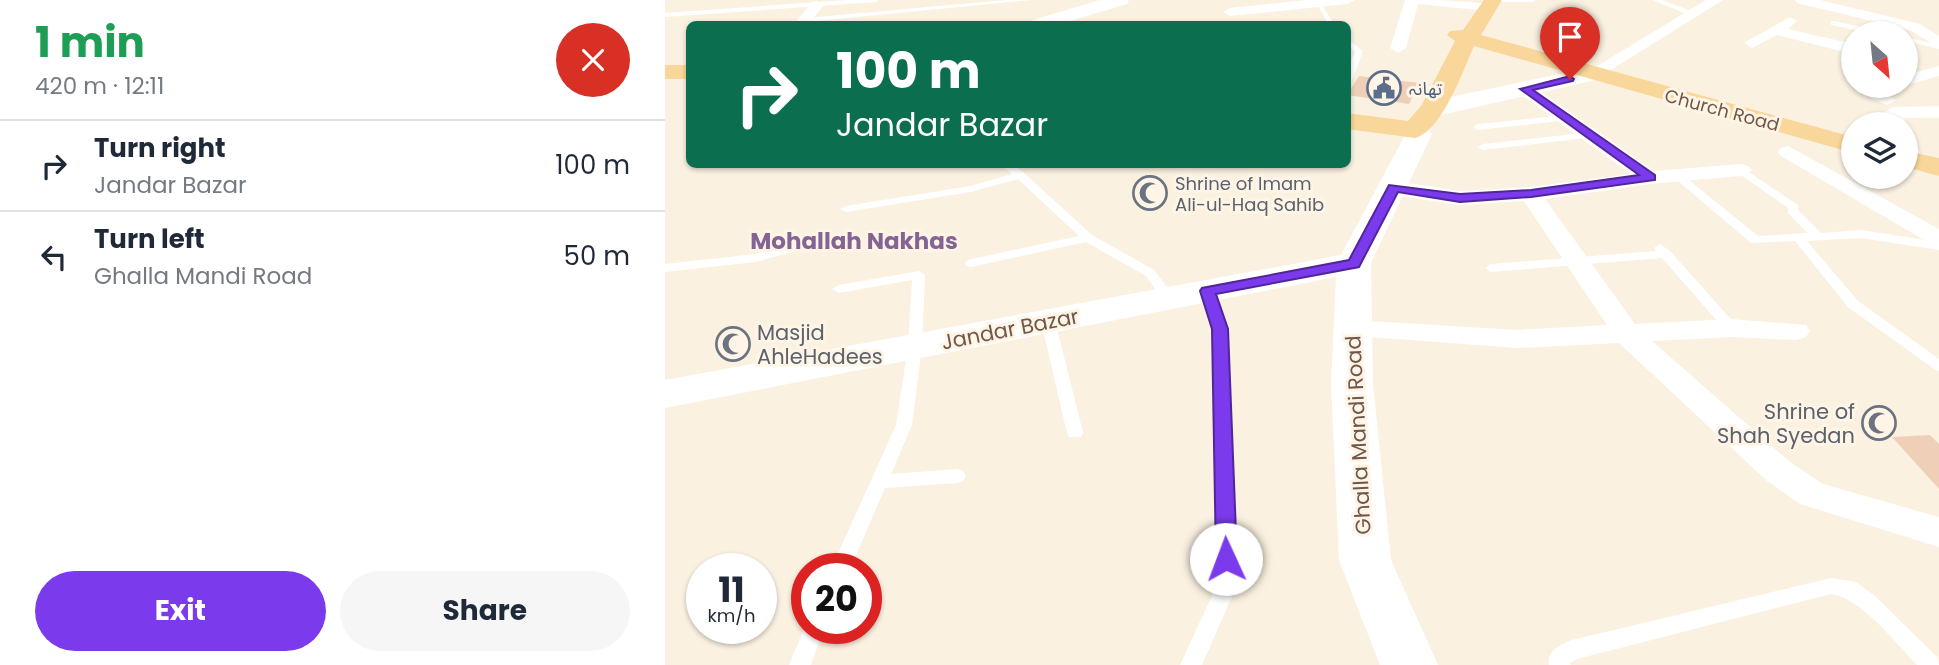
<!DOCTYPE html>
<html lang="en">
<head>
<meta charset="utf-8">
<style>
  :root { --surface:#fff; --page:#f6f6f7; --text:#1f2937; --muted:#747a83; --line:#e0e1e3; --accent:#7c3aed }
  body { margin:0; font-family:Poppins,"Noto Sans Arabic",sans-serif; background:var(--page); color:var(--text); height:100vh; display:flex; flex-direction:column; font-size:26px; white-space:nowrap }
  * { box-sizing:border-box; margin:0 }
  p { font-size:23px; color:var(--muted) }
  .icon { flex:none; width:38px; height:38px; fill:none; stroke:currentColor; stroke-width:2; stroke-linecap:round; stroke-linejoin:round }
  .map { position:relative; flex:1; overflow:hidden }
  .panel { display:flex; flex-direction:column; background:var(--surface); width:665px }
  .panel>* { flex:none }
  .hud { position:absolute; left:21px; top:21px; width:665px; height:147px; border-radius:10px; box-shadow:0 2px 5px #0004; background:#0b6e4f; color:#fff; overflow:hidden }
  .needle { width:46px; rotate:153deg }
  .controls { position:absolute; left:1176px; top:21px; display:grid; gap:14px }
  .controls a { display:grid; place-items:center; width:77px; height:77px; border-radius:50%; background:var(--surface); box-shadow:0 2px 5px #0004; font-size:35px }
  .speed { position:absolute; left:21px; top:553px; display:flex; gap:14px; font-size:35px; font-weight:700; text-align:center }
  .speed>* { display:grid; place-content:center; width:91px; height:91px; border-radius:50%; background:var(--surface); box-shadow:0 2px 5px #0004; line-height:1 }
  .speed small { font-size:18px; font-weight:400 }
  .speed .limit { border:10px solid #d22; background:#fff; color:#111 }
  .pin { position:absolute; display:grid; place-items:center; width:60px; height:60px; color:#fff; margin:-72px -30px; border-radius:50% 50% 50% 0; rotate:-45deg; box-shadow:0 0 7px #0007 }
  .pin .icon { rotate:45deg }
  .me { position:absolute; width:77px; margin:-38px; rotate:358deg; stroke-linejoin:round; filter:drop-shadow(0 0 5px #0008) }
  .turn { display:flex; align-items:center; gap:24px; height:147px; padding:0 35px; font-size:32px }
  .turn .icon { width:91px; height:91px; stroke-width:2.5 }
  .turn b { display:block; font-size:49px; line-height:60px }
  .round { display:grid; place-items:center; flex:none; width:74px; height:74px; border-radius:37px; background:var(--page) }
  .summary { display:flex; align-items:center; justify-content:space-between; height:119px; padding:0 35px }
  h1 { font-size:42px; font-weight:700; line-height:52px; color:#1e9e55 }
  .cta { display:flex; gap:14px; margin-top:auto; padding:14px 35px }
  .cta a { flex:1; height:80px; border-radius:42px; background:var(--accent); color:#fff; font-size:28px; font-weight:700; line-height:80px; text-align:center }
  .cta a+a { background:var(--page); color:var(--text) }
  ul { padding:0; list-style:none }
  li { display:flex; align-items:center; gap:21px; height:91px; padding:0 35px; border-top:2px solid var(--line) }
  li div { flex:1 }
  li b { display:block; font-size:26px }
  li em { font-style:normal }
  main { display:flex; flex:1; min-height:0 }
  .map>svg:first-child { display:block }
  .building { fill:#f0cfb9 }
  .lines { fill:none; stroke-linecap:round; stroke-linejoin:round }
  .lane { fill:#fff; fill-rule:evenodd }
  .street { fill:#fff; fill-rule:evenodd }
  .secondary { fill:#fff; fill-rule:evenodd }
  .primary { fill:#f9d69a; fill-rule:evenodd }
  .route { fill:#7c3aed; stroke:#51269a; stroke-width:2 }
  .labels { text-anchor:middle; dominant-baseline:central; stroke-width:6; stroke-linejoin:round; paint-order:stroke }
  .far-service-label { font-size:18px; fill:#4e5e75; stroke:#fff5e6; text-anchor:start }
  .far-street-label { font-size:18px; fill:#715749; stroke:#fff5e6 }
  .far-worship-label { font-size:18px; fill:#5b616d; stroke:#fff5e6; text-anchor:start }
  .street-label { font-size:21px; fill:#715749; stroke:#fff5e6 }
  .worship-label { font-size:21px; fill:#5b616d; stroke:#fff5e6; text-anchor:start }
  .neighbourhood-label { font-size:23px; font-weight:bold; fill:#856495; stroke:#fff5e6 }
</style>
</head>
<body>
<main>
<section class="panel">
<div class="summary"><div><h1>1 min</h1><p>420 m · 12:11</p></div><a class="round" style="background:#d93025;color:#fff"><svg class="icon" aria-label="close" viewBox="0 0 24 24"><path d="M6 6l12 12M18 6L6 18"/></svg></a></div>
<ul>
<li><svg class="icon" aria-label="right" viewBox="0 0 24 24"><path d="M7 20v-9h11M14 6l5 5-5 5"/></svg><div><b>Turn right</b><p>Jandar Bazar</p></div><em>100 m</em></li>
<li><svg class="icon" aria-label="left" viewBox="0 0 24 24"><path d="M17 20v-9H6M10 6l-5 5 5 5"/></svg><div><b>Turn left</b><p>Ghalla Mandi Road</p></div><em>50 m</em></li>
</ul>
<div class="cta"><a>Exit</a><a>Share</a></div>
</section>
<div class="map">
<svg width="1274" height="665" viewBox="0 0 1274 665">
  <rect width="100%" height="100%" fill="#fbf1e1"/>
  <path class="building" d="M694,76L755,83L744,104L682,95Z
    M1265,435L1274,444V489L1227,437Z"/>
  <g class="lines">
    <path class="lane" d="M182,0H214L211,2L0,17V13Z
      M341,0H367L141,22L137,20L141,18Z
      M825,0H871L868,2H828Z
      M987,0H997L1034,14L1027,16Z
      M651,2H655L669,24H663Z
      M1169,21L1215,31L1219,33H1206L1166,25V21Z
      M1241,37L1274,45V49L1241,41Z
      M682,39L698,51L686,83L682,85V70L690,52L682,45Z
      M901,115L904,116V120L813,130L808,127L813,124Z
      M926,132L929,133V137L818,150L813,147L818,144Z
      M334,164H347L359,173L427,235L489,270L511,299L509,302H499L481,276L421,242L306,267L302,266L300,263L302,260L414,236L353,179L306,192L181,212L175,209L181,206L305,186L347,174Z
      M1076,167L1133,205V210L1156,233L1196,230L1274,242V250L1196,238L1142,241L1193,301L1274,359V371L1269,369L1183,307L1130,241L1086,243L1006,175L1011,172L1015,173L1093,236L1143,233L1123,213V208L1072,172V168Z
      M158,236L164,240L162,243L90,262L0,272V264L90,254Z
      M995,244L1005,251L1071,325L1073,328L1071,331H1061L997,258L826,272L820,268L826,264L991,251L989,248Z
      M254,271L260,275L257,346L247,425L226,474L292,469L298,471L301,476L298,481L292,483L220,488L185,569H166L231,425L243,346L247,280L174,293L167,289L174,285Z
      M542,287L549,291L562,329L572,585L537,665H515L552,585L548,329L535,291Z
      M383,317L390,321L418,433L416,437H404L402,433L376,321Z
      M1166,578L1191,582L1210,596L1273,658L1274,665H1252C1230,643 1197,598 1166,594L912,659L905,663L906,665H884C882,650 895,645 907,640Z
      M142,622V628H159L146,665H124Z"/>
    <path class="street" d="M642,0H690L683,4L565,16L558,12L565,8Z
      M740,0C761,0 817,0 831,7L824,11L753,4L741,48L733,53L725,48Z
      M1041,0H1058L933,78H921L919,74Z
      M1130,0H1155L1255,24L1274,36V48L1245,30L1132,3Z
      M152,1L159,5L143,24H129L147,2Z
      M1125,17L1132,21L1123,29L1188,44V54L1112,35L1087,48L1079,43Z
      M1274,66V76L1241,85V75Z
      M860,84L866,85L989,171L1076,164L1083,166L1087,170L1083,174L1076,176L985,184L880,199L970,324L1066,319L1141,325L1145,331L1141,337L1131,340L1066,337L987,341L1125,462L1158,484L1274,517V547L1135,504L1101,480L954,343L852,348L678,335L674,329L678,323L688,320L852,330L942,325L859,201L795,205L729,195L721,193L718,188L721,183L729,181L795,191L865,187L966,174L854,93L851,89L854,85Z
      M1189,86H1210L1231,100L1222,105L1191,91Z
      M1274,106V118H1239L1242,124L1241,125L1223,124L1219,113L1228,107Z
      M1241,137L1248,139L1255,152L1252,156L1241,157Z
      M1123,146L1274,229V246L1266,244L1116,156L1113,152L1116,148Z"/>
    <path class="secondary" d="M435,0H464L462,4L395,24H365L368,20Z
      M927,67L935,69L939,74L935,79L767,117L758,114L754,109L758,104L767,101Z
      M750,122L759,124L767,134L706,263L708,384L726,560L773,665H715L674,560L666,384L671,277L0,408V380L676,255L740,135L737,130L741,124Z"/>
    <path class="primary" d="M819,0H837L816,35L1188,137V153L809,46C798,71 777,131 750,138L682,129V113L743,121L756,106L790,41L782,35L785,31L798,30Z
      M0,65H24V79H0Z
      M1241,151L1274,158V176L1241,167Z"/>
  </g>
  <path class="route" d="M905,76L909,79L908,81L868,90L990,175V180L866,197L795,202L733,192L694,267L551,294L563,329L572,559L569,566L561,569L554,566L551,559L547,329L535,291L537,288L684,260L724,185L795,194L866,190L974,175L855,89Z"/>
  <defs>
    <g id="civic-ring" transform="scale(1.75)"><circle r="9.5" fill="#fff5e6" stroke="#5c6f8a" stroke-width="1.5"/><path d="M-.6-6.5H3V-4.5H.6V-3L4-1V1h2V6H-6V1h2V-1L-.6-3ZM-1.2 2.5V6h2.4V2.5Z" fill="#5c6f8a"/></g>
    <g id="mosque-ring" transform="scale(1.75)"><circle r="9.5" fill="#fff5e6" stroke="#6b7280" stroke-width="1.5"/><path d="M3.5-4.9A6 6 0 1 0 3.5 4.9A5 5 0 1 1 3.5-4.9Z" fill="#6b7280"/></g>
  </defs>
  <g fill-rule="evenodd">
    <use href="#civic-ring" x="719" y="88"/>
    <use href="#mosque-ring" x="485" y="193"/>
    <use href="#mosque-ring" x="68" y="344"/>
    <use href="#mosque-ring" x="1214" y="423"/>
  </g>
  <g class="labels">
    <g class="far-service-label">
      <text x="744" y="88">تھانہ</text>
    </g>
    <g class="far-street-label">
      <text transform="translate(1057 110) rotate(15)">Church Road</text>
    </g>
    <g class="far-worship-label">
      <text x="510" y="183">Shrine of Imam<tspan x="510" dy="21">Ali-ul-Haq Sahib</tspan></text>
    </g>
    <g class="street-label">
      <text transform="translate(345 329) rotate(-11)">Jandar Bazar</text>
      <text transform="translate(693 435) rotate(-93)">Ghalla Mandi Road</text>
    </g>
    <g class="worship-label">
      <text x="92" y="332">Masjid<tspan x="92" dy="24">AhleHadees</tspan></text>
      <text x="1190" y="411" text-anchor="end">Shrine of<tspan x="1190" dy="24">Shah Syedan</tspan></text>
    </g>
    <g class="neighbourhood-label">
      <text x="189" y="241">Mohallah Nakhas</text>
    </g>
  </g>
</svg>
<div class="controls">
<a><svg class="needle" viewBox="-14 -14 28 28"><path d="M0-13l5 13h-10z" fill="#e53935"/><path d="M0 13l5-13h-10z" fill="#747a83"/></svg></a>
<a><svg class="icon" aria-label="layers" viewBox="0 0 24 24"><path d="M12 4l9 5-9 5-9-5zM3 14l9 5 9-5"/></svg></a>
</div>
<div class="speed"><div>11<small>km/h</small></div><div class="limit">20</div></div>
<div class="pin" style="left:905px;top:79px;background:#d93025"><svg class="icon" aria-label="arrive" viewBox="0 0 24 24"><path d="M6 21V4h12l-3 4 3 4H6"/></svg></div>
<svg class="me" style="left:561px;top:559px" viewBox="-20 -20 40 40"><circle r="19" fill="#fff"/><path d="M0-13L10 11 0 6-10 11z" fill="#7c3aed"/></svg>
<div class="hud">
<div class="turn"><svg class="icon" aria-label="right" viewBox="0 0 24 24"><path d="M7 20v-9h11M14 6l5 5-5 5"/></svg><div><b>100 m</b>Jandar Bazar</div></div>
</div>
</div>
</main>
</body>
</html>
